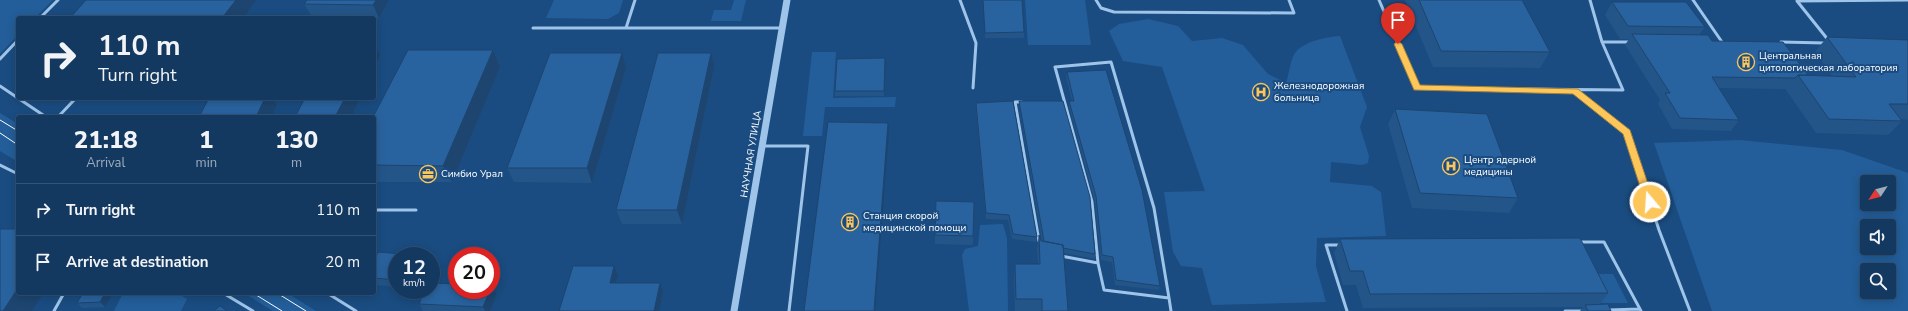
<!DOCTYPE html>
<html lang="en">
<head>
<meta charset="utf-8">
<style>
  :root { --surface:#143961; --page:#1d4067; --text:#f1f3f6; --muted:#9dacbd; --line:#335376 }
  body { margin:0; font-family:"Nunito Sans",sans-serif; background:var(--page); color:var(--text); height:100vh; display:flex; flex-direction:column; font-size:15px; white-space:nowrap }
  * { box-sizing:border-box; margin:0 }
  p { font-size:13px; color:var(--muted) }
  .icon { flex:none; width:22px; height:22px; fill:none; stroke:currentColor; stroke-width:2; stroke-linecap:round; stroke-linejoin:round }
  .map { position:relative; flex:1; overflow:hidden }
  .drawer { position:absolute; left:16px; top:115px; width:360px; height:180px; display:flex; flex-direction:column; background:var(--surface); border-radius:4px; box-shadow:0 2px 10px #0003,0 0 0 1px var(--line) }
  .drawer>* { flex:none }
  .top-card { position:absolute; left:16px; top:16px; width:360px; height:84px; border-radius:4px; box-shadow:0 2px 10px #0003,0 0 0 1px var(--line); background:#143961; color:var(--text); overflow:hidden }
  .needle { width:26px; rotate:234deg }
  .controls { position:absolute; left:1860px; top:175px; display:grid; gap:8px }
  .controls a { display:grid; place-items:center; width:36px; height:36px; border-radius:4px; background:var(--surface); box-shadow:0 2px 10px #0003,0 0 0 1px var(--line); font-size:20px }
  .speed { position:absolute; left:388px; top:247px; display:flex; gap:8px; font-size:20px; font-weight:700; text-align:center }
  .speed>* { display:grid; place-content:center; width:52px; height:52px; border-radius:50%; background:var(--surface); box-shadow:0 2px 10px #0003,0 0 0 1px var(--line); line-height:1 }
  .speed small { font-size:10px; font-weight:400 }
  .speed .limit { border:6px solid #d22; background:#fff; color:#111 }
  .pin { position:absolute; display:grid; place-items:center; width:34px; height:34px; color:#fff; margin:-41px -17px; border-radius:50% 50% 50% 0; rotate:-45deg; box-shadow:0 0 4px #0007 }
  .pin .icon { rotate:45deg }
  .me { position:absolute; width:44px; margin:-22px; rotate:342deg; stroke-linejoin:round; filter:drop-shadow(0 0 3px #0008) }
  .turn { display:flex; align-items:center; gap:14px; height:84px; padding:0 16px; font-size:18px }
  .turn .icon { width:52px; height:52px; stroke-width:2.5 }
  .turn b { display:block; font-size:28px; line-height:34px }
  .eta { display:flex; justify-content:space-evenly; align-items:center; height:68px; text-align:center }
  .eta b { font-size:24px; font-weight:800; line-height:28px }
  ul { padding:0; list-style:none }
  li { display:flex; align-items:center; gap:12px; height:52px; padding:0 16px; border-top:1px solid var(--line) }
  li div { flex:1 }
  li b { display:block; font-size:15px }
  li em { font-style:normal }
  .map>svg:first-child { display:block }
  .green { fill:#235e9a; fill-rule:evenodd }
  .lines { fill:none; stroke-linecap:round; stroke-linejoin:round }
  .service { stroke:#9ec4ea; stroke-width:3 }
  .tertiary { stroke:#9ec4ea; stroke-width:7 }
  .tram { stroke:#fff; stroke-width:1 }
  .wall { fill:#235589 }
  .shaded-wall { fill:#1d456f }
  .building { fill:#29639f; stroke:#1d456f }
  .route { fill:#fcc65a; stroke:#a4813a }
  .labels { text-anchor:middle; dominant-baseline:central; stroke-width:4; stroke-linejoin:round; paint-order:stroke }
  .poi-label { font-size:10px; fill:#fff; stroke:#1a4c81; text-anchor:start }
  .street-label { font-size:10px; fill:#fff; stroke:#1a4c81 }
</style>
</head>
<body>
<div class="map">
<svg width="1908" height="311" viewBox="0 0 1908 311">
  <rect width="100%" height="100%" fill="#1a4c81"/>
  <path class="green" d="M0,0H53L35,18H18V35L0,54Z
    M554,0H623L619,13L608,19L546,18Z
    M734,0H746L741,21H711L714,10H731Z
    M1025,0H1085L1091,45H1028Z
    M1148,19L1178,26L1192,41L1222,38L1243,45L1268,74L1286,83C1289,75 1290,60 1295,53C1304,41 1326,37 1340,36L1367,107L1360,127L1369,156L1368,163L1362,165L1331,162L1330,182L1372,186L1381,192L1386,236L1317,238L1316,266L1326,302L1212,305L1202,268L1181,266L1173,252L1164,192L1205,191L1162,67L1123,61L1109,31L1119,24Z
    M812,52H836L833,98L896,97L895,107H825L822,136H803Z
    M0,113L18,124V162L0,151Z
    M1740,140L1842,150L1908,173V311H1712L1654,143ZM1867,182H1889V204H1867ZM1867,226H1889V248H1867ZM1867,270H1889V292H1867Z
    M1003,224L1007,238L1008,311H969L962,255L965,249L978,246L980,225Z
    M1586,274H1613L1628,303H1600Z
    M123,293H177L187,299L181,311H114Z
    M244,293H287L316,311H273Z"/>
  <g class="lines">
    <path class="service" d="M635,0L626,28H781
      M960,0L976,43L973,88
      M1096,0L1101,8L1114,12L1294,13L1289,0
      M1379,0L1417,88L1623,90L1602,42L1590,0
      M1693,0L1722,42
      M40,18L58,0
      M533,28H626
      M1829,41L1797,1L1908,0
      M1602,42H1631
      M1781,42L1825,43
      M0,59L18,40
      M1111,62L1154,208L1169,298L1104,290L1098,263L1092,202L1055,67Z
      M0,86L46,117
      M1575,91L1627,132L1659,230L1690,311
      M1022,102H1015L1039,241
      M58,117L76,98
      M763,146H808L789,311
      M0,165L18,174
      M374,210H416
      M1580,242H1604L1641,311
      M1340,245H1326L1347,311
      M1061,256L1098,263
      M223,293L253,311
      M327,293L356,311
      M1169,298L1171,311
      M1608,310L1640,309
      M54,311L64,293
      M1565,311H1584"/>
    <path class="tertiary" d="M734,311L787,0"/>
    <path class="tram" d="M0,120L18,131
      M0,133L18,145
      M253,293L282,311
      M277,293L306,311"/>
  </g>
  <path class="wall" d="M389,0L379,18L312,17L304,4Z
    M983,0H1022L1024,32V38H985Z
    M1405,0H1522L1550,52L1540,68L1433,67Z
    M1612,2L1705,27L1699,35L1712,41L1808,75L1832,76L1815,52L1827,37L1908,40V120L1901,119L1902,121L1888,135L1816,133L1786,90V89L1719,88L1739,120L1731,131L1672,129L1658,104L1660,100L1625,45L1629,39H1620L1605,15Z
    M493,50L500,67L452,182H374V117Z
    M886,63L884,96H835V91Z
    M714,67L682,224H622L616,210Z
    M626,68L592,183L514,182L507,168Z
    M1067,72L1160,286L1159,290L1115,285L1112,262L1101,260L1095,202L1069,106V101H1072L1066,77Z
    M1019,101L1095,254V259L1064,253L1068,311H1015L1014,278L1015,264H1038L1037,249L1039,235L1042,241L1019,106Z
    M976,103L1037,237L1036,242L1012,239L1008,220L986,219L976,109Z
    M1395,109L1518,198L1509,213L1412,208L1388,124Z
    M974,202L973,245L935,244V235Z
    M1340,239L1608,293L1600,304L1611,311H1580L1583,307L1363,308L1356,285H1343L1334,253Z
    M397,256V287L374,285V257Z
    M492,286L497,295L490,311H423L419,304Z
    M83,293H113L105,307L82,308L77,303Z"/>
  <path class="shaded-wall" d="M236,0H256L243,18H222Z
    M376,0H389L379,18L373,5Z
    M374,43L380,55L374,68Z
    M493,50L500,67L452,182L443,166Z
    M622,53L626,68L592,183L587,168Z
    M711,53L714,67L682,224L677,210Z
    M885,58L886,63L884,96V91Z
    M265,98H272L277,105L271,117H256Z
    M345,98H360L351,117H335Z
    M888,123L889,133L875,311H874Z
    M614,266L618,275L613,292L610,283Z
    M660,283L663,292L659,311H654Z
    M492,286L497,295L490,311H485L483,307L490,290H491Z
    M18,288V293H43L32,311H3Z
    M105,293H113L105,307L100,302Z"/>
  <path class="building" d="M86,0H236L222,18H70Z
    M307,0H376L373,5L304,4Z
    M983,0H1022L1024,32L985,33Z
    M1419,0H1522L1550,52L1441,51Z
    M1612,2H1686L1705,27L1628,26Z
    M1632,34L1708,35L1712,41L1783,42L1808,75H1798L1795,78L1712,77L1739,120L1680,118L1665,93H1670Z
    M1827,37L1908,40V104H1889L1902,121L1829,119L1798,75L1856,77Z
    M408,50H493L443,166L374,165V117H373Z
    M550,53H622L587,168H507Z
    M658,53H711L677,210H616Z
    M885,58L884,91H835L837,59Z
    M1106,70L1142,190L1160,286L1116,280L1113,257L1102,255L1096,196L1069,101H1074L1067,72Z
    M209,98H265L256,117H199Z
    M305,98H345L335,117H295Z
    M1013,101L1037,237L1013,234L1009,215L986,213L976,103Z
    M1019,101H1063L1090,197L1095,254L1063,248V245L1044,241Z
    M1395,109L1487,114L1518,198L1420,193Z
    M828,122L888,123L874,311H804Z
    M936,201L974,202L973,236L935,235Z
    M0,229H18V288L3,311H0Z
    M1039,235L1041,241L1063,245L1068,311H1042V299H1016L1015,264H1040Z
    M1580,238L1608,293L1370,294L1363,271H1350L1340,239Z
    M378,252L414,255V256H397V280L374,278V257L375,258Z
    M573,266H614L610,283H660L654,311H559Z
    M431,283L457,284V290H490L483,307L419,304L425,290H431Z
    M83,293H105L100,302L77,303Z
    M1608,304L1611,311H1588L1585,305Z
    M220,306L227,311H214Z"/>
  <path class="route" d="M1398,41L1402,44L1420,85L1578,89L1630,130L1654,202L1653,205H1646L1645,202L1623,134L1573,94L1414,90L1394,44Z"/>
  <defs>
    <g id="building-ring" transform="scale(0.9)"><circle r="9.5" fill="#1a4c81" stroke="#fcc65a" stroke-width="1.5"/><path d="M-4-6H4V6H1V3H-1V6H-4ZM-2.5-4.3h1.7v1.8h-1.7ZM.8-4.3h1.7v1.8H.8ZM-2.5-1h1.7V.8h-1.7ZM.8-1h1.7V.8H.8Z" fill="#fcc65a"/></g>
    <g id="hospital-ring" transform="scale(0.9)"><circle r="9.5" fill="#1a4c81" stroke="#fcc65a" stroke-width="1.5"/><path d="M-5-5h3v3.5h4V-5h3V5h-3V1.5h-4V5h-3Z" fill="#fcc65a"/></g>
    <g id="office-ring" transform="scale(0.9)"><circle r="9.5" fill="#1a4c81" stroke="#fcc65a" stroke-width="1.5"/><path d="M-6-3h4V-5.5h4V-3h4V5H-6ZM-1-4.5V-3h2v-1.5ZM-6 0V1H6V0Z" fill="#fcc65a"/></g>
  </defs>
  <g fill-rule="evenodd">
    <use href="#building-ring" x="1746" y="62"/>
    <use href="#hospital-ring" x="1261" y="92"/>
    <use href="#hospital-ring" x="1451" y="166"/>
    <use href="#office-ring" x="428" y="174"/>
    <use href="#building-ring" x="850" y="222"/>
  </g>
  <g class="labels">
    <g class="poi-label">
      <text x="1759" y="56">Центральная<tspan x="1759" dy="12">цитологическая лаборатория</tspan></text>
      <text x="1274" y="86">Железнодорожная<tspan x="1274" dy="12">больница</tspan></text>
      <text x="1464" y="160">Центр ядерной<tspan x="1464" dy="12">медицины</tspan></text>
      <text x="441" y="174">Симбио Урал</text>
      <text x="863" y="216">Станция скорой<tspan x="863" dy="12">медицинской помощи</tspan></text>
    </g>
    <g class="street-label">
      <text transform="translate(751 154) rotate(-81)">НАУЧНАЯ УЛИЦА</text>
    </g>
  </g>
</svg>
<div class="controls">
<a><svg class="needle" viewBox="-14 -14 28 28"><path d="M0-13l5 13h-10z" fill="#e53935"/><path d="M0 13l5-13h-10z" fill="#9dacbd"/></svg></a>
<a><svg class="icon" aria-label="sound" viewBox="0 0 24 24"><path d="M4 9h4l5-4v14l-5-4H4zM17 9q2 3 0 6"/></svg></a>
<a><svg class="icon" aria-label="search" viewBox="0 0 24 24"><circle cx="10" cy="10" r="6"/><path d="M15 15l6 6"/></svg></a>
</div>
<div class="speed"><div>12<small>km/h</small></div><div class="limit">20</div></div>
<div class="pin" style="left:1398px;top:44px;background:#d93025"><svg class="icon" aria-label="arrive" viewBox="0 0 24 24"><path d="M6 21V4h12l-3 4 3 4H6"/></svg></div>
<svg class="me" style="left:1650px;top:202px" viewBox="-20 -20 40 40"><circle r="17" fill="#fcc65a" stroke="#fff" stroke-width="3"/><path d="M0-11L8 9 0 5-8 9z" fill="#fff"/></svg>
<div class="top-card">
<div class="turn"><svg class="icon" aria-label="right" viewBox="0 0 24 24"><path d="M7 20v-9h11M14 6l5 5-5 5"/></svg><div><b>110 m</b>Turn right</div></div>
</div>
<section class="drawer">
<div class="eta">
<div><b>21:18</b><p>Arrival</p></div>
<div><b>1</b><p>min</p></div>
<div><b>130</b><p>m</p></div>
</div>
<ul>
<li><svg class="icon" aria-label="right" viewBox="0 0 24 24"><path d="M7 20v-9h11M14 6l5 5-5 5"/></svg><div><b>Turn right</b></div><em>110 m</em></li>
<li><svg class="icon" aria-label="arrive" viewBox="0 0 24 24"><path d="M6 21V4h12l-3 4 3 4H6"/></svg><div><b>Arrive at destination</b></div><em>20 m</em></li>
</ul>
</section>
</div>
</body>
</html>
